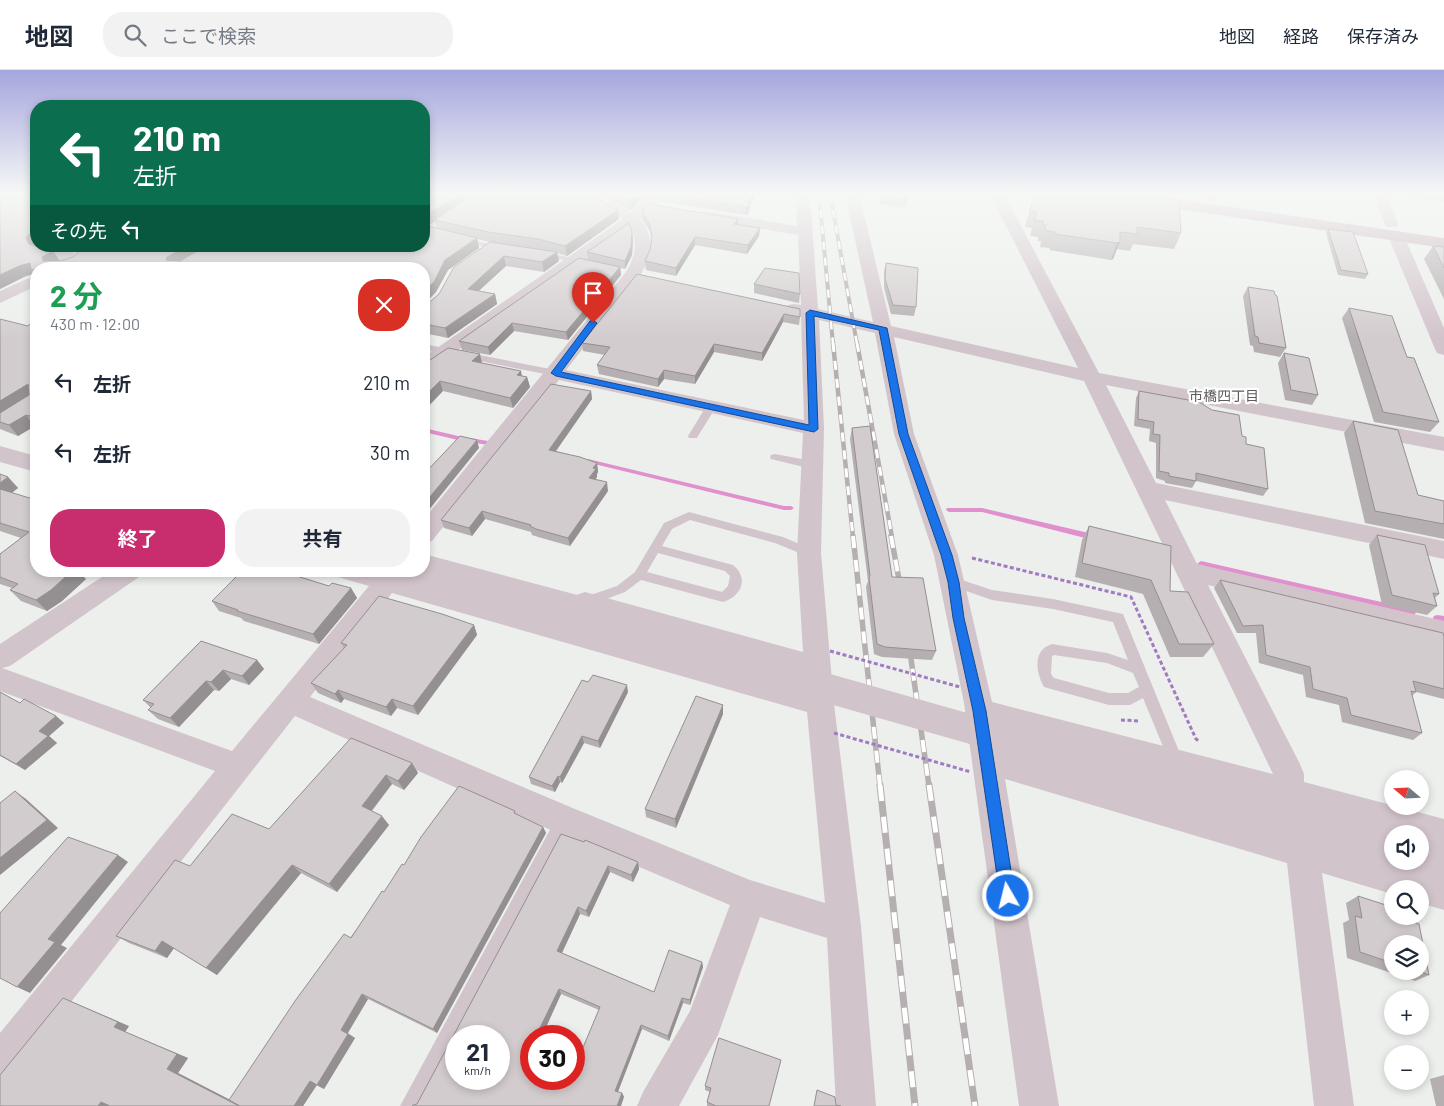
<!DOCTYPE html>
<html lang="ja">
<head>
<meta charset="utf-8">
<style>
  :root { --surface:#fff; --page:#f2f2f3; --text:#1f2937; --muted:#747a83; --line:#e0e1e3; --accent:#c82d6d }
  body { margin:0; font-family:Barlow,"Noto Sans JP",sans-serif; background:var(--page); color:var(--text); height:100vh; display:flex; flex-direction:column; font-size:19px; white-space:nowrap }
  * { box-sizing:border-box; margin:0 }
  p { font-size:16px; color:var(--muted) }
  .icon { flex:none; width:28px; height:28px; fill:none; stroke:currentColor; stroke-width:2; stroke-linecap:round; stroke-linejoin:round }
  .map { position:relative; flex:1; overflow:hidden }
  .details { position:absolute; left:30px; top:192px; width:400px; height:315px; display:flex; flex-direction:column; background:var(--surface); border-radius:20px; box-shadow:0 2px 8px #0003 }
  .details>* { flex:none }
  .guide { position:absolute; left:30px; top:30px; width:400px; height:152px; border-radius:20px; box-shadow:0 2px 8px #0003; background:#0b6e4f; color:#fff; overflow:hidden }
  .needle { width:32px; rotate:289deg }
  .buttons { position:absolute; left:1384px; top:700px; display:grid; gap:10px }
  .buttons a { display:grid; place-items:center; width:45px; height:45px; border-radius:50%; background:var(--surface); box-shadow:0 2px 8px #0003; font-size:25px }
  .speed { position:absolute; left:445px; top:955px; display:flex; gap:10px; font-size:25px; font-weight:700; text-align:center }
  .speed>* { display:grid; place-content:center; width:65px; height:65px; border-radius:50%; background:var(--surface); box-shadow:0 2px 8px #0003; line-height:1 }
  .speed small { font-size:12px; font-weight:400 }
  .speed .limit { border:8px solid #d22; background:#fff; color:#111 }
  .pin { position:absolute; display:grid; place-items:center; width:42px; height:42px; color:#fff; margin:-51px -21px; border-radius:50% 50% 50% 0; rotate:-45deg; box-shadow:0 0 5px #0007 }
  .pin .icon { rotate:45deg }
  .me { position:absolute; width:55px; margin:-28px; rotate:352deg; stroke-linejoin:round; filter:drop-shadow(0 0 4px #0008) }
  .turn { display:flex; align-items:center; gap:18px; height:105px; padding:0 20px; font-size:22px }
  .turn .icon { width:65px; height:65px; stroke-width:2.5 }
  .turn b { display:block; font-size:35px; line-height:42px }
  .then { display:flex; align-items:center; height:48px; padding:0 20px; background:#0003; gap:10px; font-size:19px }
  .round { display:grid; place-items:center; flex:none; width:52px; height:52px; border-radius:20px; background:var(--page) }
  .summary { display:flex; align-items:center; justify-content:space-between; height:85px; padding:0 20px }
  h1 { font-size:30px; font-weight:700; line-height:38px; color:#1e9e55 }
  .cta { display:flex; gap:10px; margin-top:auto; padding:10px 20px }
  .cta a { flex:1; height:58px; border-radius:20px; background:var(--accent); color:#fff; font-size:20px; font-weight:700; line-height:58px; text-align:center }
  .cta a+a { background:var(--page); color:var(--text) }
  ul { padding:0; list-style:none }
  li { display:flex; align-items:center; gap:15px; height:70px; padding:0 20px }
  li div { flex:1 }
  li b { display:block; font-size:19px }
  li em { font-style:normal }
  header { display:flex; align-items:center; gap:30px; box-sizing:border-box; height:70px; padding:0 25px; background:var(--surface); border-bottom:1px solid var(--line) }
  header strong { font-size:24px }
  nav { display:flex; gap:28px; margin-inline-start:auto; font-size:18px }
  .search { width:350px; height:45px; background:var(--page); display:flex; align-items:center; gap:12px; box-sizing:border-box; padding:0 18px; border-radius:20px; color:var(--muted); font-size:19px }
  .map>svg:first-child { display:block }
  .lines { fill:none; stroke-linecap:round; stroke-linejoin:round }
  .stream { fill:#e190ce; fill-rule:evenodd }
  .path { stroke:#a07bc2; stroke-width:3; stroke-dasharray:4 2.5; stroke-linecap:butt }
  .service { fill:#d2c4cb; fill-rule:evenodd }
  .minor { fill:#d2c4cb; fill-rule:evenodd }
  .tertiary { fill:#d2c4cb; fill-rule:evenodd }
  .primary { fill:#c8afbb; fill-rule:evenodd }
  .rail-far3-casing { stroke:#b6afb2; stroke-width:4 }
  .rail-far2-casing { stroke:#b6afb2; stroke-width:4.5 }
  .rail-far1-casing { stroke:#b6afb2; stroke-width:5.5 }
  .rail-casing { stroke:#b6afb2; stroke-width:7 }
  .rail-far3 { stroke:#fff; stroke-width:2.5; stroke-dasharray:8; stroke-linecap:butt }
  .rail-far2 { stroke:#fff; stroke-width:3; stroke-dasharray:9; stroke-linecap:butt }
  .rail-far1 { stroke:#fff; stroke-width:4; stroke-dasharray:12; stroke-linecap:butt }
  .rail { stroke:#fff; stroke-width:5; stroke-dasharray:16; stroke-linecap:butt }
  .path-bridge { stroke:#a07bc2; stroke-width:3; stroke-dasharray:4 2.5; stroke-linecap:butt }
  .tertiary-bridge-far1 { stroke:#d2c4cb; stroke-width:29 }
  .tertiary-bridge { stroke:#d2c4cb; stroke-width:38 }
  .wall { fill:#b5afb1; fill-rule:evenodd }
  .shaded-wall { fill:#948f90 }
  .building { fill:#d3ccce; stroke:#948f90; fill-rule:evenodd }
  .route { fill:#1a73e8; stroke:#114b97 }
  .labels { text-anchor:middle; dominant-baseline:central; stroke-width:4.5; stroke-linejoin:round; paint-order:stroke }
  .far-neighbourhood-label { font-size:14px; fill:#605a5c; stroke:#fff }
</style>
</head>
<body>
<header>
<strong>地図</strong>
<div class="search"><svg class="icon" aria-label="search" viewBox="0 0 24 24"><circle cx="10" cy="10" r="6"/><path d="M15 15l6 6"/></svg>ここで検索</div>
<nav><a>地図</a><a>経路</a><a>保存済み</a></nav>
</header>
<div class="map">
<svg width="1444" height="1036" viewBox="0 0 1444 1036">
  <rect width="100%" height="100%" fill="#ecefec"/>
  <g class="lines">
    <path class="stream" d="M424,358L458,366L488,371L491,373L488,375L458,370L424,362Z
      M588,389L784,436H791L794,438L791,440H784L586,392L585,391Z
      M947,438H982L1093,464L1097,467L1093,470L982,442H949L946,440Z
      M1201,491L1412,539L1415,540L1416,542L1415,544L1412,545L1198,496L1197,494Z
      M1437,545L1444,546V552L1434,550L1433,548L1434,546Z"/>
    <path class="path" d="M972,488L1131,527L1196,669L1199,671
      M1121,650L1140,651"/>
    <path class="service" d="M459,168L501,176L505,178L501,180L462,172H459Z
      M538,181L583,190L587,192L583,194L541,185H538Z
      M424,274L555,300L560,303L555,306L424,280Z
      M711,334L716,337L698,366L697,368H689L688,366L707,335Z
      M775,384L812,391L817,395L812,399L771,389L770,387L771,385Z
      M689,442L783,467L813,480L815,483L809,487L775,473L690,450L672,459L662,476L733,495C749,508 742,526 723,532L641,510L625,522L585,537L424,492V484L585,527L617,516L635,502L664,453ZM658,483L725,501L730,506L728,516L722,522L647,502Z
      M953,507L992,520L1053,529L1123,544L1183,691L1181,696L1176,698L1171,696L1143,628L1130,635H1109L1044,617C1036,603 1032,580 1052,574L1107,583L1128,590L1113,552L1053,539L992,530L949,515L947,512L949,509ZM1054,585L1107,593L1133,603L1139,617L1128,623H1109L1054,608L1051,604L1052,586Z
      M564,743L570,745L572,750L570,755L421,1036H400L558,745Z"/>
    <path class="minor" d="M555,124C583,124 607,127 631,142L648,124H663L640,150C657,167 651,189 639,207L566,300L804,350L801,246L788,243L785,239L788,235L794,234L801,235L798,165L705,149L700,148L698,145L700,142L705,141L797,156L796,124H810L818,239L873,252L845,124H859L891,256L1078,298L990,124H1004L1099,303L1444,367V381L1106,315L1156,413L1444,471V489L1165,430L1197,494L1444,551V571L1208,515L1300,694L1304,704V712L1444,749V779L1420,773V764L1392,765L1308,741L1314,770L1444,806V840L1420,833V819H1392V824L1322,803L1354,1036H1314L1287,793L1005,709L1059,1036H1019L964,633L934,485L894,364L875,263L819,250L824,359L821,483L834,634L861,856L876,1036H836L827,868L760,847L718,965L679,1036H637L643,1022L690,941L730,835L553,761L295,646L13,1006L0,1012V963L215,701L0,621V574L111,501H142L139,507L10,596L2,598L232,681L369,516L338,507L335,501H408L404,508L805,618L804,604L585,542L576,539L572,532L576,525L585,522L803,582L797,483L803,363L559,310L432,471L424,473V449L626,202C635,187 638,175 631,158L431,299L424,301V287L623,149L598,137L557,127ZM894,267L1084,311L1273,704L992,632L958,485L914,364ZM392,523L807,642L825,833L750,810L575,739L310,627ZM996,657L1276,732L1281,760L1000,680Z
      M1205,124H1219L1217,131H1207Z
      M1373,124H1387L1398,154L1396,157H1386Z
      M1396,161L1401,163L1404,166L1444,258V285L1437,283L1435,279L1388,166L1391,163Z
      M36,176H57L56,178L84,186L86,189C78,201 63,199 50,199L64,190L36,182L34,179Z
      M36,205V216L0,233V221Z"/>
    <path class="tertiary" d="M0,376L36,386V402L0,392Z
      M1420,769L1444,775V811L1407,798L1404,791H1420Z"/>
    <path class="primary" d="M1101,124H1143L1444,168V178L1109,129L1103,127Z"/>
    <g class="rail-far3-casing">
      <path id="rail-far3" d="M819,124L833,274
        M830,124L857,274"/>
    </g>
    <g class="rail-far2-casing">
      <path id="rail-far2" d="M833,273L853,467
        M857,273L892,467"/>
    </g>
    <g class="rail-far1-casing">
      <path id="rail-far1" d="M853,466L880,716
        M891,466L901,520
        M909,575L929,716"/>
    </g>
    <g class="rail-casing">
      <path id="rail" d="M880,715L915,1036
        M929,715L975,1036"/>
    </g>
    <use href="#rail-far3" class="rail-far3"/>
    <use href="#rail-far2" class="rail-far2"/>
    <use href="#rail-far1" class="rail-far1"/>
    <use href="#rail" class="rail"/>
    <path class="path-bridge" d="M830,581L960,617
      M834,663L971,702"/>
    <path class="tertiary-bridge-far1" d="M416,501L1170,716"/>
    <path class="tertiary-bridge" d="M1166,715L1392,779"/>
  </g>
  <path class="wall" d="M0,124H36V174L35,176L53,181L59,190H64L73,187L78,183L58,176H424V124L619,149L567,186L557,183L559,191L544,202L506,196L478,221L495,224L497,234L448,268L424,263V237L439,224L490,172L477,169L479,178L448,200L436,222L428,230L424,229V199H36V207L34,204L26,206L0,219ZM435,151L437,158L428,156Z
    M581,124H645L631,140L604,128Z
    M659,124H754V130L750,135L749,142L746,145L660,131Z
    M882,124H910L904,138L880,134Z
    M1034,124H1139L1181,163L1174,179L1133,174L1130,181L1117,179L1113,189L1111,190L1049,180L1050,178L1040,177L1041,171H1038V167L1030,166L1032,158L1025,157Z
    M1407,124H1444V132L1409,127Z
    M642,142L738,149V154L760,158L759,166L747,184L695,175L676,206L646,200L645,191L650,180L651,169L650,161L642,150Z
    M1328,159L1368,204L1365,209L1338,205L1326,163Z
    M633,170L632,185L625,199L620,198L621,205L568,270L514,261L490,285L462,280L459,271L588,190L587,182Z
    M1433,176L1444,177V229L1424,189Z
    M886,193L916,237L914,246L891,244L884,218V201Z
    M637,204L800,247L799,255L783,252L762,291L714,282L695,314L664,309L658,317L599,304L597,295L605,285L583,281L582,273Z
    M754,214L800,224L799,233L754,223Z
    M1248,217L1286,278L1280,287L1254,282L1253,276L1250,275L1243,226Z
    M1349,238L1407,287L1439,352L1430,362L1374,352L1342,248Z
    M0,249L28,256H36V356H35L18,366L0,359Z
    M1284,283L1318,325L1312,335L1285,330L1278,293Z
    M482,293L522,306L527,307L530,317L513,338L443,321L424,294Z
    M591,321L592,329L556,381L597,393L598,402L597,404V407L595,410L608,421L570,476L538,467L532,465L531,462L485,449L472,466L444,458L441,450Z
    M1139,321L1242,366L1268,419L1263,426L1196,411L1192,418L1165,413V411L1156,408V373L1149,371L1150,359L1134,356L1136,328Z
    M1353,351L1418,425L1444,431V469L1365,453L1344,363Z
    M852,358L892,507L936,581L932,590L882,587L874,584L866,517L868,511L850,369Z
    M0,404L8,407L18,418L12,423L36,430V501L86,509L62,531L47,541L21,531L10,520L12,518L0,514V484L21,468L0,461Z
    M1089,456L1170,521L1214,574L1203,587H1170L1143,524L1075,507L1082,470Z
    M1377,465L1439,524L1435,528L1437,536L1427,545L1382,535L1369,475Z
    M292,501L294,505L329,516L351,518L357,528L319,574L244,551L241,548L219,541L212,531Z
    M1220,510L1444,567V629L1416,622L1412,626L1422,663L1413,670L1342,652L1339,635L1306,627L1303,605L1259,593L1256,563H1237L1214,518Z
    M474,555L477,565L418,645L397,638L391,646L344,629L341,633L318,623L311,613L344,578L341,573Z
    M201,571L257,590L264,599L249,615L231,609L219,621L214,620L179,657L158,649L148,640L151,638L143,630Z
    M0,622L20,633L56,646L64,653L49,666L57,673L25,700L0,686Z
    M628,622L600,678L584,673L562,713L560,712L555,722L531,714L529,707Z
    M723,635V644L676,758L646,747L645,739Z
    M412,693L418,703L404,720L392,714L372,741L389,755L337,822L301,803L217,905L174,878L167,888L129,873L116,866L190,796Z
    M515,741L516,744L543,757L546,763L437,963L368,929L348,963L355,968L324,1019L316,1015L303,1036H0L129,956L125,962L188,988L178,1003L230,1030L404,795Z
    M561,764L638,792L639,799L633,812L610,802L589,847L580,844L562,883L654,922L702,892L703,897L690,935L683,933L669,971L642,959L618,1022L622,1023L624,1027L417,1034ZM561,924L599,940L574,1009H531V966H542Z
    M1358,826L1392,846L1429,905L1415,911L1347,888L1343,853L1349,850L1346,833ZM1392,874L1420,901H1392Z
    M1444,1005V1036H1436L1430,1009Z
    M705,1016L769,1036H707V1032L710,1022L705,1020Z"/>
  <path class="shaded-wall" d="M459,124H475L435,150V151L424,159V147Z
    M637,124H645L631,140L630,131Z
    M752,124H754V130L750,135L749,142L746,145L747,137L745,132Z
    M908,124H910L904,138L905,129Z
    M618,140L619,149L567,186L565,176Z
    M738,149V157L734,154Z
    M760,158L759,166L747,184L748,175Z
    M632,162L633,170L632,185L625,199V191Z
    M29,164L36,174L32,178L29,174L26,168Z
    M695,167V175L676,206V198Z
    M477,168L479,178L448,200L436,222L428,230L425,220L445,190Z
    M1120,172L1113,189L1111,190L1117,173Z
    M187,176H211L172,199L166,190L167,187Z
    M53,181L60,191H43L42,187Z
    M557,182L559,191L544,202L542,192Z
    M504,186L506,196L470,229L468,219Z
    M30,193L31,199L34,204L26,206L0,219V205L19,196Z
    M202,194L204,199H193Z
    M620,197L621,205L568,270L566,262Z
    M495,224L497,234L448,268L445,258Z
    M784,244L783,252L762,291V283Z
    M512,253L514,261L490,285L488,277Z
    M714,274V282L695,314V306Z
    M480,284L482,293L472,291Z
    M664,300V309L658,317V309Z
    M521,301L523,311L517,305Z
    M527,307L530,317L513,338L510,328Z
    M440,311L443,321L424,341V327Z
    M28,314L36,325L0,348V331Z
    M591,321L592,329L551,388L549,380Z
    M36,341V355L29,346Z
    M26,345L35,356L18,366L9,355Z
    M477,370L479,378L424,446V434Z
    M597,393L598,402L597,404V407L591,416L589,408L593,398Z
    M8,407L18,418L4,428L0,425V413Z
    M607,412L608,421L570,476L568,468Z
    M482,441L485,449L472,466L469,458Z
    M72,501H78L86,509L62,531L47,541L36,530Z
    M289,501H292L297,509L287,503Z
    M351,518L357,528L319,574L313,564Z
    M474,555L477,565L418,645L413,636Z
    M257,590L264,599L249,615L242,606Z
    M223,600L231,609L219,621L211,612Z
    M206,611L214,620L179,657L170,648Z
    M627,615L628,622L600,678L598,671Z
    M338,620L344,629L341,633L335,624Z
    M392,629L397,638L391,646L386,637Z
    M723,635V644L676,758L675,749Z
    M56,646L64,653L49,666L57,673L25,700L16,694L39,661Z
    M582,666L584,673L562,713L560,707Z
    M412,693L418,703L404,720L398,711Z
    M386,705L392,714L368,745L362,736Z
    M558,706L560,712L555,722L552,716Z
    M15,721L26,729L58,758L0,805V788Z
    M382,746L389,755L337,822L329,814Z
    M543,757L546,763L437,963L433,959Z
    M118,785L128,792L61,875L67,878L30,923L17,917L48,869Z
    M638,792L639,799L633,812L631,805Z
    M292,795L301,803L217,905L206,898Z
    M608,796L610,802L589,847L586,841Z
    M578,837L580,844L560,887L557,881Z
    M162,871L174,878L167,888L155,881Z
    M702,892L703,897L690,935V930Z
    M559,919L561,924L542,966H536Z
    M362,924L368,929L347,964L341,960Z
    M63,928L129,956L125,962L188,988L178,1003L242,1036H239L167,999L114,957Z
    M682,928L683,933L669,971L668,966Z
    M641,955L642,959L617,1024L615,1021Z
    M348,964L355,968L324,1019L317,1015Z
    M531,978V988L528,984Z
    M310,1011L317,1015L303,1036H294Z
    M622,1023L624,1027L621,1036H617Z
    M101,1032L113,1036H98Z"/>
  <path class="building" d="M0,124H36V164H29L26,168L29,174L53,181L42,187L43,191L64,190L73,187L81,180L80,176H187L167,187L166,190L180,191L206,176H424V155L477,168L445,190L434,212L425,220H424V199H222L202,194L193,199H36V200L31,199L30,193L19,196L0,205Z
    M424,124H459L424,147Z
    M473,124H576L596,129L618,140L565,176L538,169L488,162L435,150Z
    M614,124H637L630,131Z
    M671,124H752L745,132L750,133L747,137Z
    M882,124H908L905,129L881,125Z
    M1034,124H1139L1179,130L1181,163L1137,157V164L1120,162V172L1117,173L1055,164V162L1045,160L1046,155H1043V151L1035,150L1036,142L1030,141Z
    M649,134L738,149L734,154L760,158L748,175L695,167L676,198L645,191L650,180L652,166L649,153L642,142Z
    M629,153L632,162L631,177L625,191L587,182Z
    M1328,159L1353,162L1368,204L1341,200Z
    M490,172L557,182L542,192L504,186L468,219L495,224L445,258L424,254V237L439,224L454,197Z
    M1433,176L1444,177V198Z
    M579,188L620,197L566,262L512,253L488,277L459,271Z
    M886,193L918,198L916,237L893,235L885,209Z
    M765,198L799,203L800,224L754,214Z
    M637,204L800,239V247L784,244L762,283L714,274L695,306L664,300L658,309L597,295L610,277L582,273Z
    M1248,217L1274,221L1275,225L1277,226L1286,278L1259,273L1258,267L1255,266Z
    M1349,238L1392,246L1407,287L1414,288L1439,352L1383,342Z
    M0,249L28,256L30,254L36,256V341L29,346L26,345L9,355L0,352V343L29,325L28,314L0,331Z
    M448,278L480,284L472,291L521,301L517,305L527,307L510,328L440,311L424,327V294Z
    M1284,283L1309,288L1318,325L1291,320Z
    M551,314L591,321L549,380L580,387L597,393L593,398L596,399L589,408L607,412L568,468L536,459L530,456L531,455L482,441L469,458L441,450Z
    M1139,321L1199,332L1212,340L1239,345L1242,366L1246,367V374L1264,378L1268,419L1196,403V411L1169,406V403L1159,401L1160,365L1153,364L1154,352L1138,349Z
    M1353,351L1398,360L1418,425L1444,431V454L1375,441Z
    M870,356L892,507L923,508L936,581L885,577L877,574L869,507L870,506L852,358Z
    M460,366L477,370L424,434V404Z
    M0,404L8,407L0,413Z
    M0,419L36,430V501H72L51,520L36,530L10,520L18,514L0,507V484L29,462L0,453Z
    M1089,456L1171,476L1170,521L1188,522L1214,574H1179L1151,510L1082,493Z
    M1377,465L1425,475L1439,524L1433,523L1437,536L1392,525Z
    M242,501H289L287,503L329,516L332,513L351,518L313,564L237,541L238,540L212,531Z
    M1220,510L1443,563L1444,567V619L1413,611L1416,622L1411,621L1422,663L1351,645L1347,628L1313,619L1310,597L1266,585L1263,555L1243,556Z
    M379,526L442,544L474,555L413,636L392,629L386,637L338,620L335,624L311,613L347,575L341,573Z
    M201,571L257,590L242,606L223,600L211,612L206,611L170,648L148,640L154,634L143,630Z
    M593,605L627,615L598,671L582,666L560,707L558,706L552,716L529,707L582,610L588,612Z
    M0,622L20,633L24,629L56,646L39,661L48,666L16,694L0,685Z
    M696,626L723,635L675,749L645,739Z
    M351,668L412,693L398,711L386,705L362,736L382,746L329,814L292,795L206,898L162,871L155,881L116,866L175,790L190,796L232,744L269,759Z
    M459,716L515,741L514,743L543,757L433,959L362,924L341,960L348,964L317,1015L310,1011L294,1036H240L229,1030L295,931L344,864L351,868L382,821L384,822L402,794L404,795L421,767Z
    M15,721L47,750L0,788V733Z
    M561,764L584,772L585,770L638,792L631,805L608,796L586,841L578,837L557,881L654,922L669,880L702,892L690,930L682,928L668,966L641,955L615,1021L622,1023L617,1036H412L413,1035L417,1034ZM559,919L600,937L574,999V1009H531V986L528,984L531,978V966H536ZM456,966H499V1009H456Z
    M68,767L118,785L48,869L55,872L17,917L0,908V843Z
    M1358,826L1392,837V846H1396L1419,854L1429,905L1419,901H1420V874H1392V893L1360,882L1355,846L1362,848Z
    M63,928L118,952L114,957L177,984L167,999L239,1036H110L101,1032L98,1036H0V1005Z
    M719,968L781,990L769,1036H716L707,1032L711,1018L705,1016Z
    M817,1020L835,1027L836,1035L841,1036H814Z"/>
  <linearGradient id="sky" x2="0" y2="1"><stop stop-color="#a5a6de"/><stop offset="0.46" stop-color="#f6f8f6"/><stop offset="1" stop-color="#f6f8f6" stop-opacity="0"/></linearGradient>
  <rect width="1444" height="269" fill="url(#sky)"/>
  <path class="route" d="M810,240L887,258L908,364L952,485L959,512L964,548L986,641L1015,826L1013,832L1008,834L1002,832L1000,826L973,641L953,548L948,512L941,485L899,364L879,260L814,246L818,359L814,362L556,306L551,303L590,251L593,250L597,253L561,302L809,355L806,243Z"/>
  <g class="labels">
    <g class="far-neighbourhood-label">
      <text x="1224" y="325">市橋四丁目</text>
    </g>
  </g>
</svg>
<div class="buttons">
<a><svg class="needle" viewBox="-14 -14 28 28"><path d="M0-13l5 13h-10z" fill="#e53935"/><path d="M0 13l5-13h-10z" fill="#747a83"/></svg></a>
<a><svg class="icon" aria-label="sound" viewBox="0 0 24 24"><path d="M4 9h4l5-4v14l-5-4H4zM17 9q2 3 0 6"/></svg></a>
<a><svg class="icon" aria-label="search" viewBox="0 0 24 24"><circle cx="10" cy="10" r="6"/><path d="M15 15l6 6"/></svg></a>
<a><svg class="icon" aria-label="layers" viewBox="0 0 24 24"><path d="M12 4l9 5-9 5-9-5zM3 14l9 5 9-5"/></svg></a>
<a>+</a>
<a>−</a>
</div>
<div class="speed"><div>21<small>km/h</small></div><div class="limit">30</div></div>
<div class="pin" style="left:593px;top:253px;background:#d93025"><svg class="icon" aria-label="arrive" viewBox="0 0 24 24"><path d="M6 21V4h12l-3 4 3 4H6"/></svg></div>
<svg class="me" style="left:1008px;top:826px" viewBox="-20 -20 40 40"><circle r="17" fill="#1a73e8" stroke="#fff" stroke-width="3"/><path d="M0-11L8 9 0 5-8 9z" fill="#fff"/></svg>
<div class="guide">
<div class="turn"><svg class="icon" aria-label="left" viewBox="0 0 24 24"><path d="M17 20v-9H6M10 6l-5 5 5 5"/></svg><div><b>210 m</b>左折</div></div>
<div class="then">その先<svg class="icon" aria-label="left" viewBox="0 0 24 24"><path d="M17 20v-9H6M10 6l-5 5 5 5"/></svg></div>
</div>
<section class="details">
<div class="summary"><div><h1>2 分</h1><p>430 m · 12:00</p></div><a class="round" style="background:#d93025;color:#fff"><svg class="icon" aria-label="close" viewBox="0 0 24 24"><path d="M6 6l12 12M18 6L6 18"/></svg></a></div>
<ul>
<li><svg class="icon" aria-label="left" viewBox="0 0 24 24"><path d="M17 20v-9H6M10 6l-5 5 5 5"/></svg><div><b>左折</b></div><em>210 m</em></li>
<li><svg class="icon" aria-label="left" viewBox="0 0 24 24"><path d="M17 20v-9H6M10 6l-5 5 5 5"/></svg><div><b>左折</b></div><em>30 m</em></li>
</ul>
<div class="cta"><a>終了</a><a>共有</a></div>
</section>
</div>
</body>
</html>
